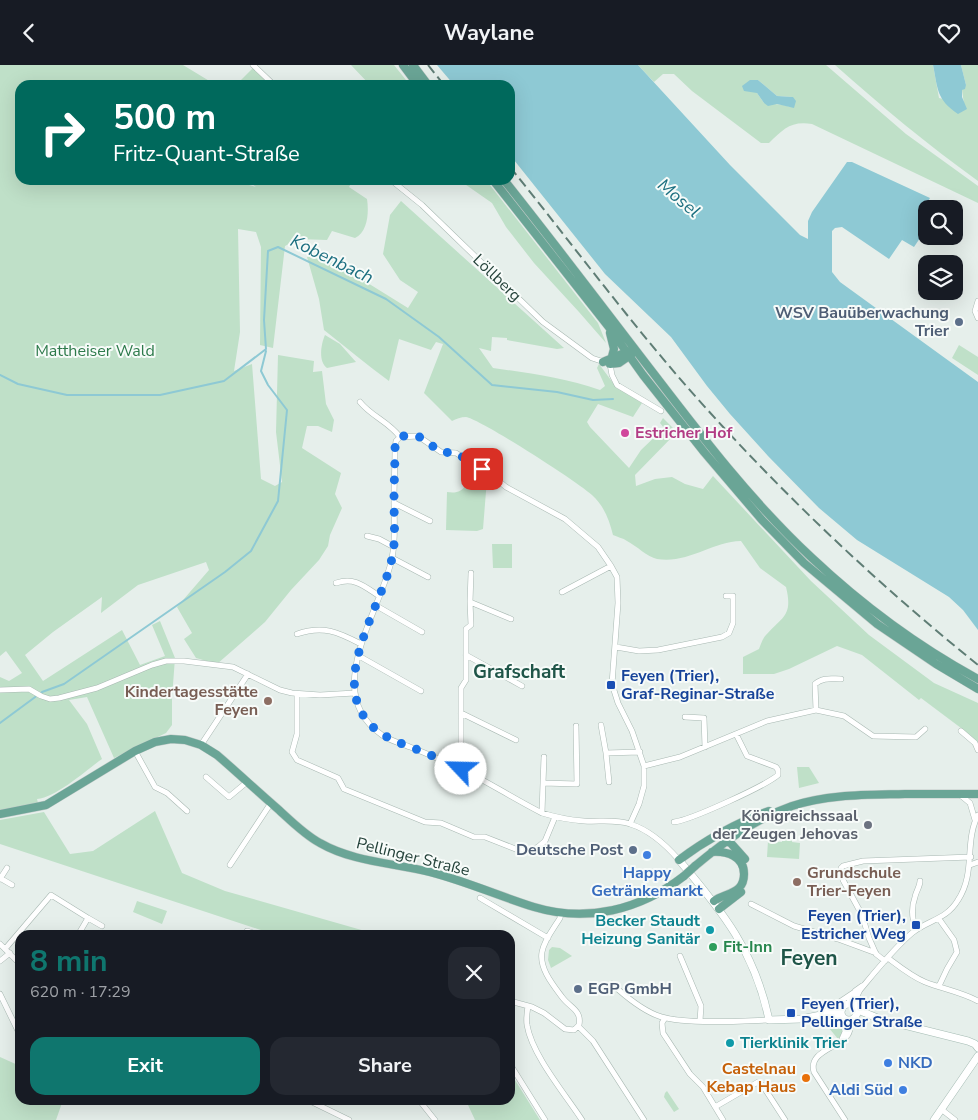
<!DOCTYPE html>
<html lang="en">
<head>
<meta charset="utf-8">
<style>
  :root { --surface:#171b24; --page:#242831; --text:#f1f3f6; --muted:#9ea1a6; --accent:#0f766e }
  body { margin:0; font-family:"Nunito Sans",sans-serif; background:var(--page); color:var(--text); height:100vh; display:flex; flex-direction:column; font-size:19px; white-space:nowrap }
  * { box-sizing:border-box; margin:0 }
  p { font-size:16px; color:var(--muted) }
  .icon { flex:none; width:28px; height:28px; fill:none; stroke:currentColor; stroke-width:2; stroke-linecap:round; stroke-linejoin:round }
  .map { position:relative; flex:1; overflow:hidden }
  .panel { position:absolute; left:15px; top:865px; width:500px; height:175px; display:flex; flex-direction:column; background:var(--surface); border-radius:15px; box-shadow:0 5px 20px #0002 }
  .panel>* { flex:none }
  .top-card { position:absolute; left:15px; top:15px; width:500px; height:105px; border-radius:15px; box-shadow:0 5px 20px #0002; background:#00695c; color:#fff; overflow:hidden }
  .tools { position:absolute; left:918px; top:135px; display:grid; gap:10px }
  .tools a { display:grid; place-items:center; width:45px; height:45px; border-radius:10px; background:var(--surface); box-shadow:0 5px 20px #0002; font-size:25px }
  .pin { position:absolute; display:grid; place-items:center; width:42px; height:42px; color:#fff; margin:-21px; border-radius:10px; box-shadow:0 2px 8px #0006 }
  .me { position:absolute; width:55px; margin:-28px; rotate:294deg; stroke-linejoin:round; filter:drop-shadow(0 0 4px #0008) }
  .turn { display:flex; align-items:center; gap:18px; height:105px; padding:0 15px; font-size:22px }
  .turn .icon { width:65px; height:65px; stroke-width:2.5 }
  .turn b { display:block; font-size:35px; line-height:42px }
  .round { display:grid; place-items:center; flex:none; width:52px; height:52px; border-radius:15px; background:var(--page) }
  .summary { display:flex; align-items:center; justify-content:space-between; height:85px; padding:0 15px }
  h1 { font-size:30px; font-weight:700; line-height:38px; color:var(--accent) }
  .primary-button { display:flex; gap:10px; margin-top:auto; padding:10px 15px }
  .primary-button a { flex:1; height:58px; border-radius:15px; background:var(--accent); color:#fff; font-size:20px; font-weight:700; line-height:58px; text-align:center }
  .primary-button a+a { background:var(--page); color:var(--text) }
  header { display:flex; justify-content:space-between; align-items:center; height:65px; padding:0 15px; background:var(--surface); font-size:22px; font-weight:700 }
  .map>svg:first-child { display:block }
  .green { fill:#bfe0c8; fill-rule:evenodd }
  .water { fill:#8ec9d4 }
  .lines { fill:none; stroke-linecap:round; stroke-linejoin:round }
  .stream { stroke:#8ec9d4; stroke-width:2 }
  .street-casing { stroke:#a8b8b2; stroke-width:6 }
  .secondary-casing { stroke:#a4bbb3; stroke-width:8 }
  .primary-casing { stroke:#c2cac8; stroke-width:9 }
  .street { stroke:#fff; stroke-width:5 }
  .secondary { stroke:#fff; stroke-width:7 }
  .primary { stroke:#6aa596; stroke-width:8 }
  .rail { stroke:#5f7d75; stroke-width:2; stroke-dasharray:10 5; stroke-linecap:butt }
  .primary-bridge-casing { stroke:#c2cac8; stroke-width:9; stroke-linecap:butt }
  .primary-bridge { stroke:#6aa596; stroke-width:8 }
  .route { stroke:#1a73e8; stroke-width:9; stroke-dasharray:0 16.2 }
  .service-dot { fill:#5c6f8a; stroke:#f7fbf9; stroke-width:2 }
  .hotel-dot { fill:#d1479c; stroke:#f7fbf9; stroke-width:2 }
  .transit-dot { fill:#1a4fb4; stroke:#f7fbf9; stroke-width:2 }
  .education-dot { fill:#8d6e63; stroke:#f7fbf9; stroke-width:2 }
  .worship-dot { fill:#6b7280; stroke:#f7fbf9; stroke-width:2 }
  .shop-dot { fill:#3f7fe0; stroke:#f7fbf9; stroke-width:2 }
  .culture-dot { fill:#0f9aa8; stroke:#f7fbf9; stroke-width:2 }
  .leisure-dot { fill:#2e9e5b; stroke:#f7fbf9; stroke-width:2 }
  .food-dot { fill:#e8710a; stroke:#f7fbf9; stroke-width:2 }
  .labels { text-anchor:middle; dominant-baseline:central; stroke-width:4; stroke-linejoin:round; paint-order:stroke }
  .street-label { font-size:16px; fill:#24423a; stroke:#f7fbf9 }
  .service-label { font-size:16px; font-weight:bold; fill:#4e5e75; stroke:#f7fbf9; text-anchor:end }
  .park-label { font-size:16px; fill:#2d7a4b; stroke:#f7fbf9 }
  .hotel-label { font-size:16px; font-weight:bold; fill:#b23c85; stroke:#f7fbf9; text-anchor:start }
  .transit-label { font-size:16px; font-weight:bold; fill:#164399; stroke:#f7fbf9; text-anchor:start }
  .education-label { font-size:16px; font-weight:bold; fill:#785e54; stroke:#f7fbf9; text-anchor:end }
  .worship-label { font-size:16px; font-weight:bold; fill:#5b616d; stroke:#f7fbf9; text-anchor:end }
  .shop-label { font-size:16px; font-weight:bold; fill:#366cbe; stroke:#f7fbf9 }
  .culture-label { font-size:16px; font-weight:bold; fill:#0d838f; stroke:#f7fbf9; text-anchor:end }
  .leisure-label { font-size:16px; font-weight:bold; fill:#27864d; stroke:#f7fbf9; text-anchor:start }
  .food-label { font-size:16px; font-weight:bold; fill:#c56008; stroke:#f7fbf9; text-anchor:end }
  .water-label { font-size:18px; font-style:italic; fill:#1c6f80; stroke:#f7fbf9 }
  .quarter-label { font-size:19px; font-weight:bold; fill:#1f5548; stroke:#f7fbf9 }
  .district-label { font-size:21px; font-weight:bold; fill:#1f5548; stroke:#f7fbf9 }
</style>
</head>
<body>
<header><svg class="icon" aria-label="back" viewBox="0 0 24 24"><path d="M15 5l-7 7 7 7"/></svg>Waylane<svg class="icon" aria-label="heart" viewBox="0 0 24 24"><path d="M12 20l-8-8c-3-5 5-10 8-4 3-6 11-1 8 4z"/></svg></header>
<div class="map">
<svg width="978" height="1055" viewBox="0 0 978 1055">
  <rect width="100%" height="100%" fill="#e6efeb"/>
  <path class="green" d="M0,0H183L216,20H20V115H232L256,122L247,115H353L349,122L367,134C369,147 368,167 355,173L332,166L327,175L298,174L285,181L273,283L260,280L261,182L256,167L238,164L240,267L234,306L252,299L261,414L275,421L282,417L276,367L278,290L314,296L313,307L322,306L326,339L334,355L332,367L318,361H307L302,383L341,408L335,429L342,443L330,470L328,481L319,495L291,525L265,557L217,599L196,593L184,574L192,568L177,542L209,505L206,497L138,520L101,548L102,532L53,567L25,590L43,616L122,565L140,600L165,591L152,560L160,556L175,593L172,633V660L166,668L114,693L87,632L69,635L87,659L102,694C85,706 57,732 37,734L38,738L0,746V612L9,616L22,608L6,586L0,591Z
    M351,0H394L410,20H370Z
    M638,0H826L906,69L978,121V138L812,59C790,56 784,64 769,78H761L692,26L674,9H663L654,17ZM758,15L777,31L793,32L790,42C781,38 773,40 764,38L757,28Z
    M835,0H933L939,33L964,39L962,25L966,20L961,0H978V116C928,80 881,41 835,0Z
    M253,3L271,20H236Z
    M459,115H486L598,258L606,278L579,247L534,198L506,162L492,138Z
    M401,136L564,283L557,284L507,275V273L492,272L491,286L479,283L493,303C529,308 565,313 600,325L605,321L597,303L599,299L616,322L642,338L633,352L598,339L587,357L590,362L629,403L641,385L664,363L660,358L663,353L677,367L635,410L636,421L655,414L672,412L685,419L703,424L713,411L811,516L869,570L934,618L978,638V681L961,663L921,633L919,635L862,590L837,581L789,604L774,609H743V592L759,584C761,579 763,573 766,570C783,551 793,551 786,522L760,503L741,476C711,477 688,499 657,494C647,492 637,481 627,476C623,473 617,472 613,470C609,454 604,441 592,430C578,417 480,354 466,352C461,352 456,354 452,356L424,328L443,279L436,277L431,285L399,274L389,316C367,300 346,282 324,265L319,234L307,192L321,189L408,243L418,227L400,215L383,189L390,150Z
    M325,270L340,279L356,297L327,303C318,297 321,279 325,270Z
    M959,280L978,292V310L952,293Z
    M473,405L487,414L483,464L477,466L446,465L447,427C465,430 466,419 473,405Z
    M492,479H512V503H493Z
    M797,702H809L819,718L799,723Z
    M155,746L182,808L225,826L379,870H276L0,779V755L44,747L70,789L93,786Z
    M787,769L792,771V777L800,778L799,794L767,792L768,776L782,777V771Z
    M137,836L167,846L162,859L133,847Z
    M552,882L560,883L572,891L551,903L548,895L549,885Z
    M831,955H840C844,961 843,969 838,974L824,957Z
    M0,992L20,1001V1035H63L56,1055H0Z
    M510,1007L540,1055H475L468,1040L463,1035H510Z
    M667,1026L679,1044L674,1047L664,1032L665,1028Z"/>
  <path class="water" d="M437,0H638L730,100L800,170L808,174V156L812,147L847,97H852L930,133L927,138L942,143L926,144V150L923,149L922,154L926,158V164L914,182L902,175L889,194L842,162L835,163L832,166V207L840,217L978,317V565L963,545L949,532L857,475L819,443L768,391L730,349L707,321L671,272L605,209L510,90V20H454Z
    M933,0H961L966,20L965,24L962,25V32L967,44L958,49C936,34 938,24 933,0Z
    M750,15H758L777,31L793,32L796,36L794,43L777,39L768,41L764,38L757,28L744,26L742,21Z"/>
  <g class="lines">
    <path class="stream" d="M0,310L18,319L67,330H160L224,316L266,284L264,255L268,186L278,182L386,234L439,272L492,320L557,327L593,335L613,334
      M0,658L42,627L64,619L225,507L251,486L278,436L287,345L268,320L261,306L266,286"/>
    <g class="street-casing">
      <path id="street" d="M253,0L274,20
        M391,115L422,140L543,257L592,293L610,299L612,310L617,320L661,346
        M978,236L975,246L978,253
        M360,337C371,351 389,357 400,372
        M400,372L396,376L395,383C395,401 394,418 394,436C394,455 396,474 392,493C382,545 319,627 382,670C390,676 401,678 410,682C426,688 443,696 459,703C487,716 514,734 542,748C555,752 569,755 584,756C599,757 615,754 630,759C650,765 666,780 679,795
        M400,372L418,371L441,387L456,388L495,413L506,422L565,454L598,482L611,501L617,512L618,538L612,619L618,638L632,666L644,701V721L639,739L630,759
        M394,438L430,456
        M367,471L379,474L394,482
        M392,493L428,512
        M336,518C355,512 364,521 379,531
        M562,527L611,501
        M470,537L471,508
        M375,540L422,567
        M297,569C323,560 338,567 361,579
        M616,582L639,586L658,585L722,572L729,568L733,558V531H726
        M466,590L522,621
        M359,591L421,626
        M0,625L29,624L41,631L50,634L59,633L97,623L152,600L166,596H184L233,602L280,625L292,628L320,630L355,628
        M297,629V669L292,687L297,695L338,713L344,724L425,757L441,758L474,772H485L518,785L529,786L538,782L545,776L555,752
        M816,645L815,619C823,612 831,614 841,614
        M461,648L516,675
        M685,652L704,653L705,682
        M601,660L606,688L609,717
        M961,666L975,678L978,685
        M201,680L248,609
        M135,686L155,722L167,728L187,746
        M606,688L640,687
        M644,701L680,692L767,656L816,645L844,651L873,671L916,672L925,664
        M461,704V623L466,615V564L471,560L470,537L511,554
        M206,712L229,732L247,717
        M543,718L544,692
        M959,729L970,738L975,755
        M542,748L543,718L577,719L576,661
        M674,757C691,755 765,721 778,710V705L776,702L747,691L736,669
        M230,800L271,738
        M970,800L978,797
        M0,813L12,820
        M0,814L7,803
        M480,833L548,873
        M751,839L794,861L838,874L876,888
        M88,853L102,861
        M916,865C912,854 911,843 915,832C916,826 920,822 920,816
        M246,870L247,866L260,870
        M0,879L20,899
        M5,884L51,830L88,853L78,870
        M680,891L701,941L700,956
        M888,893C900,902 911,911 925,917C943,924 961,927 978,936
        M0,896L10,888
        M885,896L876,889L869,873L862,850L843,815L841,803L843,801L863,796L971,792
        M612,919C625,931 639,943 656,950C680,960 741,956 769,955
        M939,921L947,904L957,887L954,875L939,854
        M0,929L18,966
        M510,936L532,942L544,948L565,964L574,965L579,960C582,945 570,943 562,932C553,920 539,903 542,887C544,875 554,863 560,853L561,848
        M848,939L855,926L862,921
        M855,940L856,933L860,925C875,907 894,883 912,868C928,855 946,855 958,835C976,808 964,777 978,750
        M528,941C527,948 526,953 527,960C532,990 565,1029 582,1055
        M831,945L835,940L853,928
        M665,953L662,958L663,968L690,1009L703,1022L723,1055
        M578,961L593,976L644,1055
        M842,974L845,967L844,954
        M510,999L545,1055
        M308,1035L349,1055
        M419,1035L435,1055
        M715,1042L758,1017L763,1021L785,1055
        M941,1044L955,1055
        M845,1055L814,1007C808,987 837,983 847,971C851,967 850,960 852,955"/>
    </g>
    <g class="secondary-casing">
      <path id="secondary" d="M679,795C723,847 755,887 769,955L801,954L821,950L842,951
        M841 947a8 8 0 1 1 16 0a8 8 0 1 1-16 0Z
        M858,945L880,954L968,976L975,979L978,983
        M821,950L831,945L842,944
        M934,1055L978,991"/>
    </g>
    <g class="primary-casing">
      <path id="primary" d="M403,0L418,20
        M413,0L428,20
        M493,115L608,261L643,310L704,387L762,455L804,498L877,559L936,599L978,624
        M504,115C555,179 604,244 654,309C703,373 752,437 811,492C862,540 917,581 978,614
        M610,268L614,284L610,299L619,298L632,289
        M603,297L629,286
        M0,749L46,740L135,686L155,677L171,674L185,675L201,680L217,690C238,708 258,727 279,745C292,757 305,770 320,778C353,797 394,798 430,807C465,816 499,831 534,842C587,858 640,845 684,811
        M728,775L745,794
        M712,787C727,786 744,791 744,809C744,814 742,820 739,823C732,830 721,830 714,836
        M679,795C707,774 736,758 769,746
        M695,801C725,776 755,754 792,741C829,729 867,730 905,729C930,729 954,729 978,729
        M719,844L741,827"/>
    </g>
    <use href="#street" class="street"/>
    <use href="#secondary" class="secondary"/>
    <use href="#primary" class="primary"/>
    <path class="rail" d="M428,0L444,20
      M510,102C569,175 626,252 688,323C777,424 874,516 978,600"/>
    <g class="primary-bridge-casing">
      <path id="primary-bridge" d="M684,811L695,801"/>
    </g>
    <use href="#primary-bridge" class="primary-bridge"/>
  </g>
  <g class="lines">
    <path class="route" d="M461,704C448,698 436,692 423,687C404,679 384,674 370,659C328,615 383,540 392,493C396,475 394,455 394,436C394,418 395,401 395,383L396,376L402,371H418L441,387L456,388L482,404"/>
  </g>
  <g class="service-dot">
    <circle cx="959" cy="257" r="5"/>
    <circle cx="633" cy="785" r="5"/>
    <circle cx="578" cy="924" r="5"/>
  </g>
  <circle class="hotel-dot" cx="625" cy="368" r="5"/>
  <g class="transit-dot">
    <rect x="606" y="615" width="10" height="10" rx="2.5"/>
    <rect x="911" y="855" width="10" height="10" rx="2.5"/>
    <rect x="786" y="943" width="10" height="10" rx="2.5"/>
  </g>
  <g class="education-dot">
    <circle cx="268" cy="636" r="5"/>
    <circle cx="797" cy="817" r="5"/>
  </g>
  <circle class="worship-dot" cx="868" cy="760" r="5"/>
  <g class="shop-dot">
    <circle cx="647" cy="790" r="5"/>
    <circle cx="888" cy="998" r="5"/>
    <circle cx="903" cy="1025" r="5"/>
  </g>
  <g class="culture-dot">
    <circle cx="710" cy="865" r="5"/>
    <circle cx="730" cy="978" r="5"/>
  </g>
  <circle class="leisure-dot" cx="713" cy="882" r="5"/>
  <circle class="food-dot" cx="806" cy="1013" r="5"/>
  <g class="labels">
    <g class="street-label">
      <text transform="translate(497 213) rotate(44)">Löllberg</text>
      <text transform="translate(413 792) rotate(14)">Pellinger Straße</text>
    </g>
    <g class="service-label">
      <text x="949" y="248">WSV Bauüberwachung<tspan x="949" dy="18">Trier</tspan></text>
      <text x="623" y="785">Deutsche Post</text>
      <text x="588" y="924" text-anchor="start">EGP GmbH</text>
    </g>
    <g class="park-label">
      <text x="95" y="286">Mattheiser Wald</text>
    </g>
    <g class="hotel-label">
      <text x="635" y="368">Estricher Hof</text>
    </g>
    <g class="transit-label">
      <text x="621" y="611">Feyen (Trier),<tspan x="621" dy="18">Graf-Reginar-Straße</tspan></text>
      <text x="906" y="851" text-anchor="end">Feyen (Trier),<tspan x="906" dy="18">Estricher Weg</tspan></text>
      <text x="801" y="939">Feyen (Trier),<tspan x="801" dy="18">Pellinger Straße</tspan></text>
    </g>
    <g class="education-label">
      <text x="258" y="627">Kindertagesstätte<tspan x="258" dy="18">Feyen</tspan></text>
      <text x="807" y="808" text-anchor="start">Grundschule<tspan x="807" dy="18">Trier-Feyen</tspan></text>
    </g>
    <g class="worship-label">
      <text x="858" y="751">Königreichssaal<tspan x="858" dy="18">der Zeugen Jehovas</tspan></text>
    </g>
    <g class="shop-label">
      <text x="647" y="808">Happy<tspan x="647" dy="18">Getränkemarkt</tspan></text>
      <text x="898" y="998" text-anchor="start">NKD</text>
      <text x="893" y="1025" text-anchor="end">Aldi Süd</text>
    </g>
    <g class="culture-label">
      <text x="700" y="856">Becker Staudt<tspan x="700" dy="18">Heizung Sanitär</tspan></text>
      <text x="740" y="978" text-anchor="start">Tierklinik Trier</text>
    </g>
    <g class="leisure-label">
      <text x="723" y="882">Fit-Inn</text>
    </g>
    <g class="food-label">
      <text x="796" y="1004">Castelnau<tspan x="796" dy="18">Kebap Haus</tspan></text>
    </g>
    <g class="water-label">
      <text transform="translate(679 133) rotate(40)">Mosel</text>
      <text transform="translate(332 194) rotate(26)">Kobenbach</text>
    </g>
    <g class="quarter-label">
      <text x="519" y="607">Grafschaft</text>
    </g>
    <g class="district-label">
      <text x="809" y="893">Feyen</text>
    </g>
  </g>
</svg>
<div class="tools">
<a><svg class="icon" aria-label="search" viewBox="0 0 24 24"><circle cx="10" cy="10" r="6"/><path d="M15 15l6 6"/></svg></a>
<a><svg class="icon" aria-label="layers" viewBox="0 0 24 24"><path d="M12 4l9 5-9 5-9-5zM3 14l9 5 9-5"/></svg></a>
</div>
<div class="pin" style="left:482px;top:404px;background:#d93025"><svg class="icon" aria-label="arrive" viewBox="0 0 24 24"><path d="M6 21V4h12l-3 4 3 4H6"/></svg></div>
<svg class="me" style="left:461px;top:704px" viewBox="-20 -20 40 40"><circle r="19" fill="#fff"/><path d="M0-13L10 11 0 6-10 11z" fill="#1a73e8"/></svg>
<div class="top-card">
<div class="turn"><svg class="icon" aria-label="right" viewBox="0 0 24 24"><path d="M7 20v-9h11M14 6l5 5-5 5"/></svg><div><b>500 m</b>Fritz-Quant-Straße</div></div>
</div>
<section class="panel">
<div class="summary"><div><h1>8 min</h1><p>620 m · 17:29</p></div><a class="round"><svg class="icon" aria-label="close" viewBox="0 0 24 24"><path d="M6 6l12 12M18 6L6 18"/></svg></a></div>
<div class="primary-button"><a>Exit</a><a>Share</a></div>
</section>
</div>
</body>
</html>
